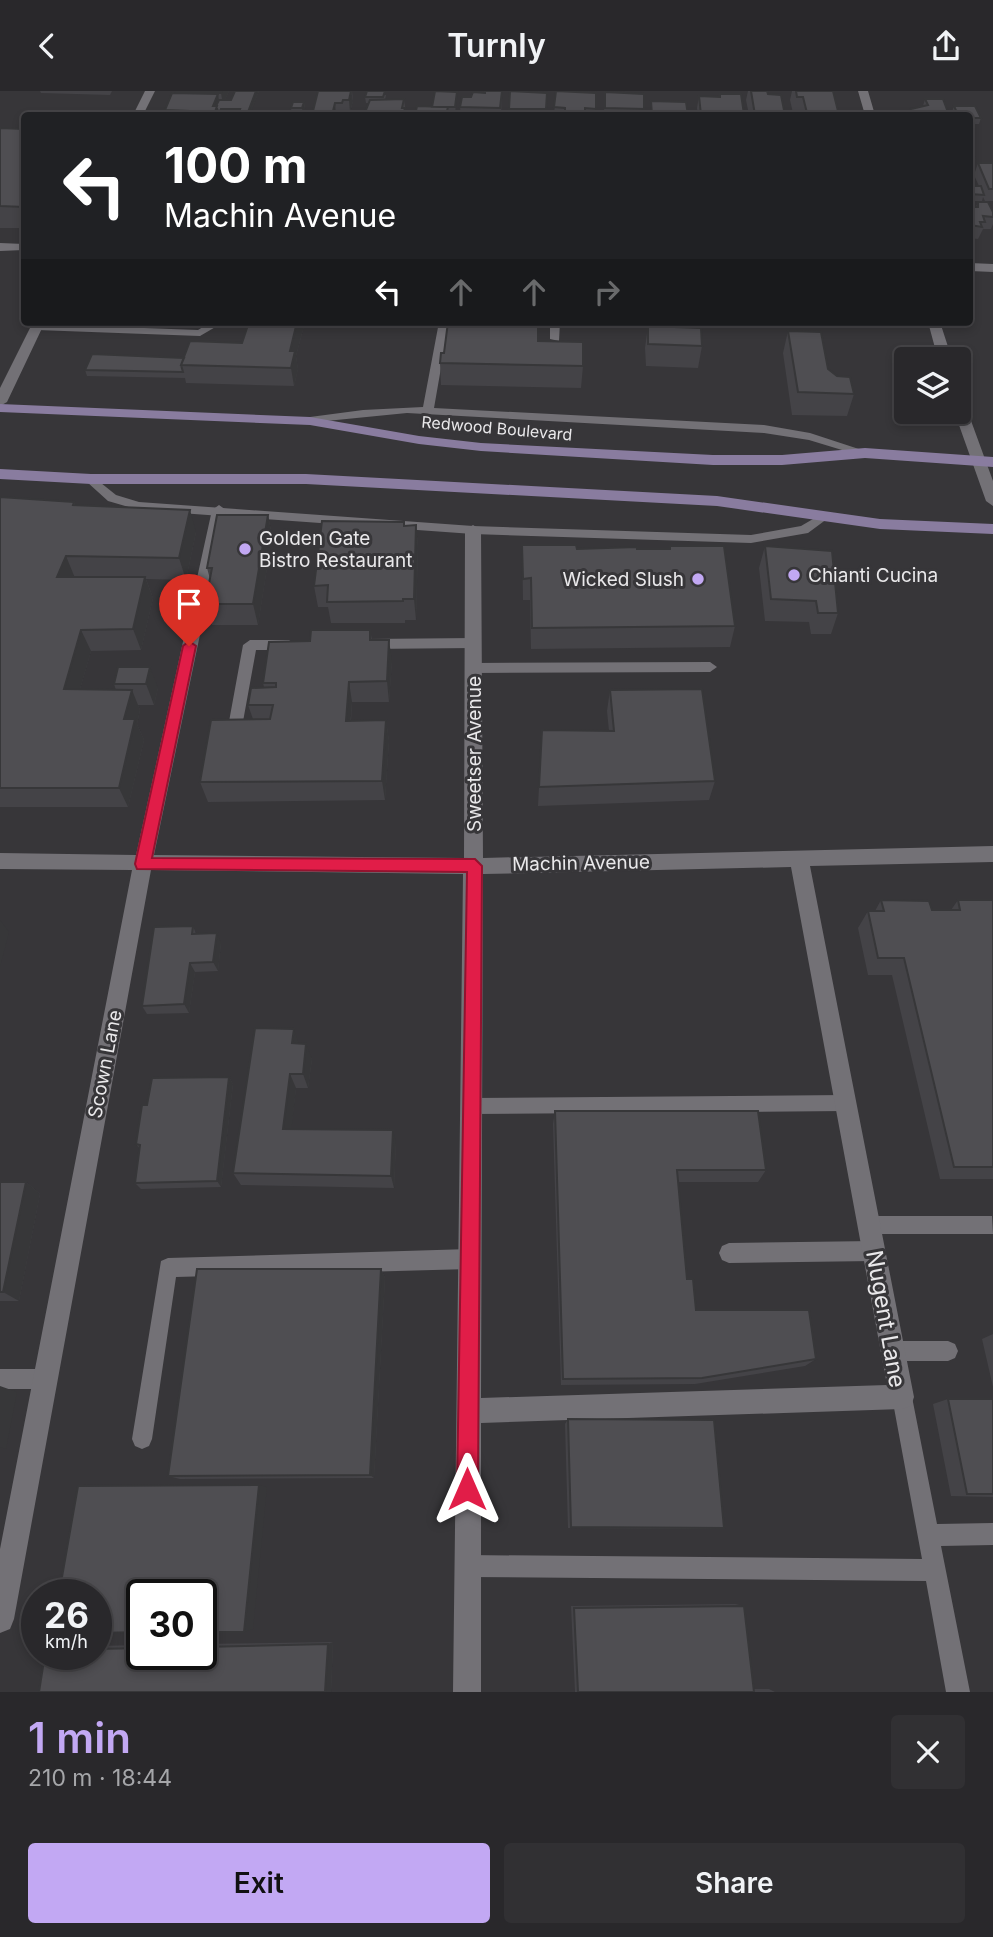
<!DOCTYPE html>
<html lang="en">
<head>
<meta charset="utf-8">
<style>
  :root { --surface:#29282b; --page:#313033; --text:#f1f3f6; --muted:#a5a6a9; --line:#454447; --accent:#c2a8f3 }
  body { margin:0; font-family:Inter,sans-serif; background:var(--page); color:var(--text); height:100vh; display:flex; flex-direction:column; font-size:26px; white-space:nowrap }
  * { box-sizing:border-box; margin:0 }
  p { font-size:23px; color:var(--muted) }
  .icon { flex:none; width:38px; height:38px; fill:none; stroke:currentColor; stroke-width:2; stroke-linecap:round; stroke-linejoin:round }
  .map { position:relative; height:1601px; overflow:hidden }
  .sheet { display:flex; flex-direction:column; background:var(--surface); flex:1 }
  .sheet>* { flex:none }
  .banner { position:absolute; left:21px; top:21px; width:952px; height:214px; border-radius:7px; box-shadow:0 4px 10px #0003,0 0 0 2px var(--line); background:#202124; color:#fff; overflow:hidden }
  .fabs { position:absolute; left:894px; top:256px; display:grid; gap:14px }
  .fabs a { display:grid; place-items:center; width:77px; height:77px; border-radius:7px; background:var(--surface); box-shadow:0 4px 10px #0003,0 0 0 2px var(--line); font-size:35px }
  .speed { position:absolute; left:21px; top:1488px; display:flex; gap:14px; font-size:35px; font-weight:700; text-align:center }
  .speed>* { display:grid; place-content:center; width:91px; height:91px; border-radius:50%; background:var(--surface); box-shadow:0 4px 10px #0003,0 0 0 2px var(--line); line-height:1 }
  .speed small { font-size:18px; font-weight:400 }
  .speed .limit { border:4px solid #111; border-radius:10px; background:#fff; color:#111 }
  .pin { position:absolute; display:grid; place-items:center; width:60px; height:60px; color:#fff; margin:-72px -30px; border-radius:50% 50% 50% 0; rotate:-45deg; box-shadow:0 0 7px #0007 }
  .pin .icon { rotate:45deg }
  .me { position:absolute; width:77px; margin:-38px; rotate:0deg; stroke-linejoin:round; filter:drop-shadow(0 0 5px #0008) }
  .turn { display:flex; align-items:center; gap:24px; height:147px; padding:0 28px; font-size:32px }
  .turn .icon { width:91px; height:91px; stroke-width:2.5 }
  .turn b { display:block; font-size:49px; line-height:60px }
  .lanes { display:flex; align-items:center; height:66px; padding:0 28px; background:#0003; justify-content:center; gap:35px; direction:ltr }
  .lanes .off { opacity:.35 }
  .round { display:grid; place-items:center; flex:none; width:74px; height:74px; border-radius:7px; background:var(--page) }
  .headline { display:flex; align-items:center; justify-content:space-between; height:119px; padding:0 28px }
  h1 { font-size:42px; font-weight:600; line-height:52px; color:var(--accent) }
  .cta { display:flex; gap:14px; margin-top:auto; padding:14px 28px }
  .cta a { flex:1; height:80px; border-radius:7px; background:var(--accent); color:#111; font-size:28px; font-weight:600; line-height:80px; text-align:center }
  .cta a+a { background:var(--page); color:var(--text) }
  header { display:flex; justify-content:space-between; align-items:center; height:91px; padding:0 28px; background:var(--surface); font-size:32px; font-weight:600 }
  .map>svg:first-child { display:block }
  .lines { fill:none; stroke-linecap:round; stroke-linejoin:round }
  .service { fill:#737176; fill-rule:evenodd }
  .minor { fill:#737176; fill-rule:evenodd }
  .tertiary { fill:#737176; fill-rule:evenodd }
  .secondary { fill:#897c9f; fill-rule:evenodd }
  .wall { fill:#444347 }
  .shaded-wall { fill:#373739 }
  .building { fill:#4f4e52; stroke:#373739; stroke-width:2 }
  .route { fill:#e11d48; stroke:#92132f; stroke-width:2 }
  .poi-dot { fill:#c2a8f3; stroke:#373639; stroke-width:2.5 }
  .labels { text-anchor:middle; dominant-baseline:central; stroke-width:6; stroke-linejoin:round; paint-order:stroke }
  .far-street-label { font-size:16px; fill:#e9e8ea; stroke:#373639 }
  .poi-label { font-size:19px; fill:#e9e8ea; stroke:#373639; text-anchor:start }
  .street-label { font-size:19px; fill:#e9e8ea; stroke:#373639 }
  .near-street-label { font-size:23px; fill:#e9e8ea; stroke:#373639 }
</style>
</head>
<body>
<header><svg class="icon" aria-label="back" viewBox="0 0 24 24"><path d="M15 5l-7 7 7 7"/></svg>Turnly<svg class="icon" aria-label="share" viewBox="0 0 24 24"><path d="M12 15V3M7 8l5-5 5 5M5 13v7h14v-7"/></svg></header>
<div class="map">
<svg width="993" height="1601" viewBox="0 0 993 1601">
  <rect width="100%" height="100%" fill="#373639"/>
  <g class="lines">
    <path class="service" d="M211,231H224L200,245L37,239L32,236L37,233L198,239Z
      M439,231H449L434,317L764,334L810,342L871,362L865,366L809,349L764,342L407,322L306,332V328L310,326L363,319L423,316Z
      M550,231H560L559,250L550,248Z
      M91,384L116,404L139,411L473,435L751,444L801,435L825,421L831,425L808,442L751,452L473,443L139,419L108,410L87,391V385Z
      M474,547L481,552L474,557L368,558L361,553L368,548Z
      M250,549H289L296,554L289,559H256L242,636L235,641L228,636L243,554Z
      M710,571L717,576L710,581L474,582L467,577L474,572Z
      M845,1004L851,1006L854,1012L851,1018L845,1020L472,1023L466,1021L463,1015L466,1009L472,1007Z
      M869,1125H992L993,1143H869L862,1141L860,1134L862,1127Z
      M874,1150L881,1153L884,1160L881,1167L874,1170L729,1172L722,1169L719,1162L722,1155L729,1152Z
      M470,1158L477,1161L480,1168L477,1175L470,1178L176,1186L152,1348L149,1355L142,1358L135,1355L132,1348L161,1170L168,1167Z
      M893,1250H948L955,1253L958,1260L955,1267L948,1270H893L886,1267L883,1260L886,1253Z
      M0,1278H46L53,1281L56,1288L53,1295L46,1298H0Z
      M902,1296L909,1299L912,1306L937,1433L993,1432V1454L941,1455L970,1601H946L926,1490L467,1486L459,1483L456,1475L459,1467L467,1464L922,1468L892,1306L895,1299Z"/>
    <path class="minor" d="M858,0H868L875,24H865Z
      M0,152L24,153V159L0,160Z
      M970,172L993,173V181L970,180Z
      M928,231H940L952,268H938Z
      M959,312L966,316L993,390V415L986,410L954,320H959Z
      M219,414L226,419L154,764L464,767L465,439L473,434L481,439L483,767L993,755V771L810,775L914,1306L911,1315L902,1318L481,1332V1601H453L463,783L151,779L14,1528L10,1538L0,1542V1458L132,779L0,778V762L136,764L212,419ZM791,776L887,1294L481,1307L483,783Z"/>
    <path class="tertiary" d="M145,0H155L143,24H133Z
      M33,231H45L7,311L0,315V297Z"/>
    <path class="secondary" d="M0,313L310,326L419,345L481,352L713,364H782L865,357L993,366V376L865,367L782,374H713L481,360L419,353L310,334L0,321Z
      M0,378L91,383H306L717,405L880,428L993,433V443L880,438L717,415L306,393H91L0,388Z"/>
  </g>
  <path class="wall" d="M40,0H112L110,4L41,2Z
    M229,0L225,9H231L235,0H259L250,22L279,24H166L165,19L177,2V1Z
    M318,0H352L353,10L350,21H344L343,24H312Z
    M502,0L501,24H461L460,16L471,6L485,2Z
    M510,0L547,2L546,24H508Z
    M556,0L596,2L595,24H554Z
    M748,0H767L768,3L781,4L785,24H749L746,9Z
    M792,0H833L839,24H789V22H793L790,9Z
    M457,1L455,23L448,22L432,16Z
    M605,1L644,18V24H604Z
    M720,3L744,23V24H698L697,17L699,5L720,6Z
    M386,4L385,9L404,8L406,24H364L369,12H366L365,6Z
    M925,8L949,24H909L911,18L923,15Z
    M304,11L306,24H292L291,17Z
    M954,15L981,27L979,33H973L971,37H970V24H953L952,21Z
    M0,37L24,38V137H0Z
    M970,62L975,68L971,80H970Z
    M978,72H993V110H985L983,106L982,110H970V83L972,89L970,95H979L974,84Z
    M978,111L993,121V133L991,138H983L978,148L970,147V116H976Z
    M249,231H305L296,265L298,278L294,295L186,292L185,287L87,285L85,279L184,267L242,252Z
    M783,231H842V232Z
    M648,235L702,255L698,277L646,275L645,257Z
    M788,240L854,303L847,325L792,324L783,262Z
    M538,250L583,275L581,297L441,294L440,272Z
    M0,406L74,411L75,414L196,441L186,489L146,488L153,507L141,559L91,560L80,598L116,599L114,593L118,576L158,597L154,614H138L140,619L137,633L144,649L128,716H0Z
    M268,424L272,445L258,534H212L205,513L210,488L207,477Z
    M416,434L418,456L416,529H405V532H331L328,516H318L314,495L404,435Z
    M522,454L577,458H669L670,455L735,535L730,556L531,558L530,509H523Z
    M765,455L838,522L831,543H811L809,531L765,530L759,477Z
    M370,539L372,549L392,570L389,611H352L351,630L386,629L389,650L385,709L208,711L200,691L253,628L248,614L264,596L263,592L310,550Z
    M610,599L715,690L709,709L538,715L542,639L609,640L607,620Z
    M881,809L932,819H951L958,809H993V1088H940L892,884H868L858,837L868,820H875Z
    M193,835L196,843L221,852L218,880L195,881L189,922L147,923L142,915Z
    M299,953L312,968L308,997H296L291,1038L396,1052L394,1097L241,1094L233,1082Z
    M229,986L233,993L221,1096L141,1098L135,1092L140,1058L136,1053L147,1014Z
    M555,1020L766,1079L758,1091H678L687,1188L696,1219L816,1268L805,1275L695,1293L561,1294L553,1033Z
    M0,1091H26L40,1103L19,1210H0Z
    M381,1178L385,1187L374,1387L180,1388L168,1385Z
    M993,1243V1296L982,1248Z
    M948,1308H993V1406L951,1405L933,1313Z
    M568,1328L724,1437L716,1438L568,1437L565,1333Z
    M735,1513L744,1515L754,1598H769L775,1601H575L571,1515Z
    M333,1551L331,1601L96,1563V1555L142,1554V1563H201V1553Z"/>
  <path class="shaded-wall" d="M222,0H229L223,14L221,2Z
    M256,0H259L250,24H248V21Z
    M351,0L353,10L350,21L349,9Z
    M218,3L220,15L218,20L219,24H215L213,15Z
    M304,11L306,24H303L302,17Z
    M335,12L336,24H332Z
    M297,231H305L296,265L298,278L294,295L291,277L290,260Z
    M190,419L196,441L186,489L179,467Z
    M268,424L272,445L258,534L253,513Z
    M416,434L418,456L416,529L414,508Z
    M66,465L75,487L57,486Z
    M145,486L153,507L141,559L133,538Z
    M81,539L91,560L74,619L64,598Z
    M389,549L392,570L389,611L387,590Z
    M150,576L158,597L154,614L146,593Z
    M349,591L352,611L349,650L346,630Z
    M132,599L140,619L137,633L144,649L128,716L119,697L124,628Z
    M386,629L389,650L385,709L382,690Z
    M0,829L9,841L0,876Z
    M217,842L221,852L218,880L213,871Z
    M190,872L195,881L189,922L184,913Z
    M294,938L299,953L292,952Z
    M306,953L312,968L308,997L303,983Z
    M290,983L296,997L290,1051L283,1038Z
    M229,986L233,993L221,1096L217,1090Z
    M393,1039L396,1052L394,1097L391,1085Z
    M26,1091L40,1103L19,1210L3,1201Z
    M381,1178L385,1187L374,1387L370,1384Z
    M0,1295L17,1301L6,1358L0,1356Z
    M259,1394L267,1396L253,1538L244,1541Z
    M333,1551L331,1601H325L328,1553Z"/>
  <path class="building" d="M177,0H222L221,2L177,1Z
    M235,0H256L248,21H240V18H221L220,20H218L216,15L219,9H231Z
    M318,0H351L349,9H343L342,12H335L332,24H312Z
    M367,0H385L383,6H365Z
    M435,0L457,1L455,16H432Z
    M485,0H502L500,17L460,16L462,6H471L473,1L485,2Z
    M510,0L547,2L546,18H509Z
    M556,0L596,2V18L585,17V21H565V17L554,16Z
    M751,0H767L768,3L781,4L785,24H755Z
    M796,0H833L839,24H790L789,22H807L803,6H797Z
    M605,1L644,3V18L605,17Z
    M172,2L218,3L213,15H217L215,21L165,19Z
    M720,3H741L744,23L710,22V24H701L699,5L720,6Z
    M404,8L402,17H405L403,24H364L370,9Z
    M925,8H943L949,24H913L911,18L928,14Z
    M651,10L686,11L688,24H652Z
    M293,11H304L302,17H291Z
    M417,15L448,16L446,24H415Z
    M954,15H975L981,27H972L973,31H970V24H958Z
    M221,18H240L237,24H219Z
    M279,21L278,24H246V23Z
    M0,37L24,38V116L0,115Z
    M970,62H973L975,68H970Z
    M978,72H993V98H989Z
    M970,95H981L984,104L970,103Z
    M978,111H988L993,121V126L983,125L985,131H980L982,136L970,134V116H978Z
    M249,231H297L290,260H295L291,277L181,274L190,250L242,252Z
    M448,231H538V250L583,251V275L440,272L441,262H444Z
    M648,235L701,237L702,255L648,253Z
    M788,240L821,241L828,278L837,285L850,286L854,303L798,301Z
    M92,263L184,267L181,274L183,281L85,279Z
    M0,406L74,411L73,414L190,419L179,467L66,465L57,486H145L133,538L81,539L64,598L132,599L124,628H135L119,697H0Z
    M217,424H268L253,513H205L212,477H207Z
    M322,430L404,431V435L416,434L414,508H403V510L327,511L328,494L314,495Z
    M522,454H576L577,458L637,456V458H670V455H724L735,535L532,537L531,487L523,488Z
    M765,455L832,460L838,522H818L816,510L771,508Z
    M311,539H370V549H389L387,590L349,591L346,630L386,629L382,690L200,691L211,629L270,628L273,614H248L251,597L276,596V592H263L269,551L310,550Z
    M118,576H150L146,593H114Z
    M702,598L715,690L539,696L542,639L614,640L610,599Z
    M881,809L929,810L932,819H960L958,809H993V1076H954L904,867H878L868,820H884Z
    M193,835L192,843L217,842L213,871L190,872L184,913L142,915L154,836Z
    M255,937L294,938L292,952L306,953L303,983H290L283,1038L393,1039L391,1085L233,1082Z
    M229,986L217,1090L135,1092L140,1054L136,1053L142,1014H147L152,987Z
    M555,1020H758L766,1079H677L687,1188H693L696,1219H809L816,1268L702,1287L563,1288Z
    M0,1091H26L3,1201H0Z
    M197,1178H381L370,1384L168,1385Z
    M948,1308H993V1403H967Z
    M568,1328L714,1329L724,1437L571,1436Z
    M259,1394L244,1541H201V1503H142V1541L96,1542V1503H59L78,1395Z
    M744,1515L754,1601H578L574,1517Z
    M328,1553L325,1601H39L45,1563H96V1558L142,1557V1563H201V1556Z"/>
  <path class="route" d="M189,550L196,555L152,767L475,768L482,775L478,1398L475,1405L467,1408L460,1405L457,1398L467,781L137,778L135,773L183,555Z"/>
  <g class="poi-dot">
    <circle cx="245" cy="458" r="7"/>
    <circle cx="794" cy="484" r="7"/>
    <circle cx="698" cy="488" r="7"/>
  </g>
  <g class="labels">
    <g class="far-street-label">
      <text transform="translate(497 337) rotate(5)">Redwood Boulevard</text>
    </g>
    <g class="poi-label">
      <text x="259" y="447">Golden Gate<tspan x="259" dy="22">Bistro Restaurant</tspan></text>
      <text x="808" y="484">Chianti Cucina</text>
      <text x="684" y="488" text-anchor="end">Wicked Slush</text>
    </g>
    <g class="street-label">
      <text transform="translate(474 663) rotate(-90)">Sweetser Avenue</text>
      <text transform="translate(581 772) rotate(-1)">Machin Avenue</text>
      <text transform="translate(105 973) rotate(-79)">Scown Lane</text>
    </g>
    <g class="near-street-label">
      <text transform="translate(886 1228) rotate(80)">Nugent Lane</text>
    </g>
  </g>
</svg>
<div class="fabs">
<a><svg class="icon" aria-label="layers" viewBox="0 0 24 24"><path d="M12 4l9 5-9 5-9-5zM3 14l9 5 9-5"/></svg></a>
</div>
<div class="speed"><div>26<small>km/h</small></div><div class="limit">30</div></div>
<div class="pin" style="left:189px;top:555px;background:#d93025"><svg class="icon" aria-label="arrive" viewBox="0 0 24 24"><path d="M6 21V4h12l-3 4 3 4H6"/></svg></div>
<svg class="me" style="left:467px;top:1398px" viewBox="-20 -20 40 40"><path d="M0-17L14 15 0 8-14 15z" fill="#e11d48" stroke="#fff" stroke-width="4"/></svg>
<div class="banner">
<div class="turn"><svg class="icon" aria-label="left" viewBox="0 0 24 24"><path d="M17 20v-9H6M10 6l-5 5 5 5"/></svg><div><b>100 m</b>Machin Avenue</div></div>
<div class="lanes"><svg class="icon" aria-label="left" viewBox="0 0 24 24"><path d="M17 20v-9H6M10 6l-5 5 5 5"/></svg><svg class="icon off" aria-label="ahead" viewBox="0 0 24 24"><path d="M12 20V5M6 11l6-6 6 6"/></svg><svg class="icon off" aria-label="ahead" viewBox="0 0 24 24"><path d="M12 20V5M6 11l6-6 6 6"/></svg><svg class="icon off" aria-label="right" viewBox="0 0 24 24"><path d="M7 20v-9h11M14 6l5 5-5 5"/></svg></div>
</div>
</div>
<section class="sheet">
<div class="headline"><div><h1>1 min</h1><p>210 m · 18:44</p></div><a class="round"><svg class="icon" aria-label="close" viewBox="0 0 24 24"><path d="M6 6l12 12M18 6L6 18"/></svg></a></div>
<div class="cta"><a>Exit</a><a>Share</a></div>
</section>
</body>
</html>
